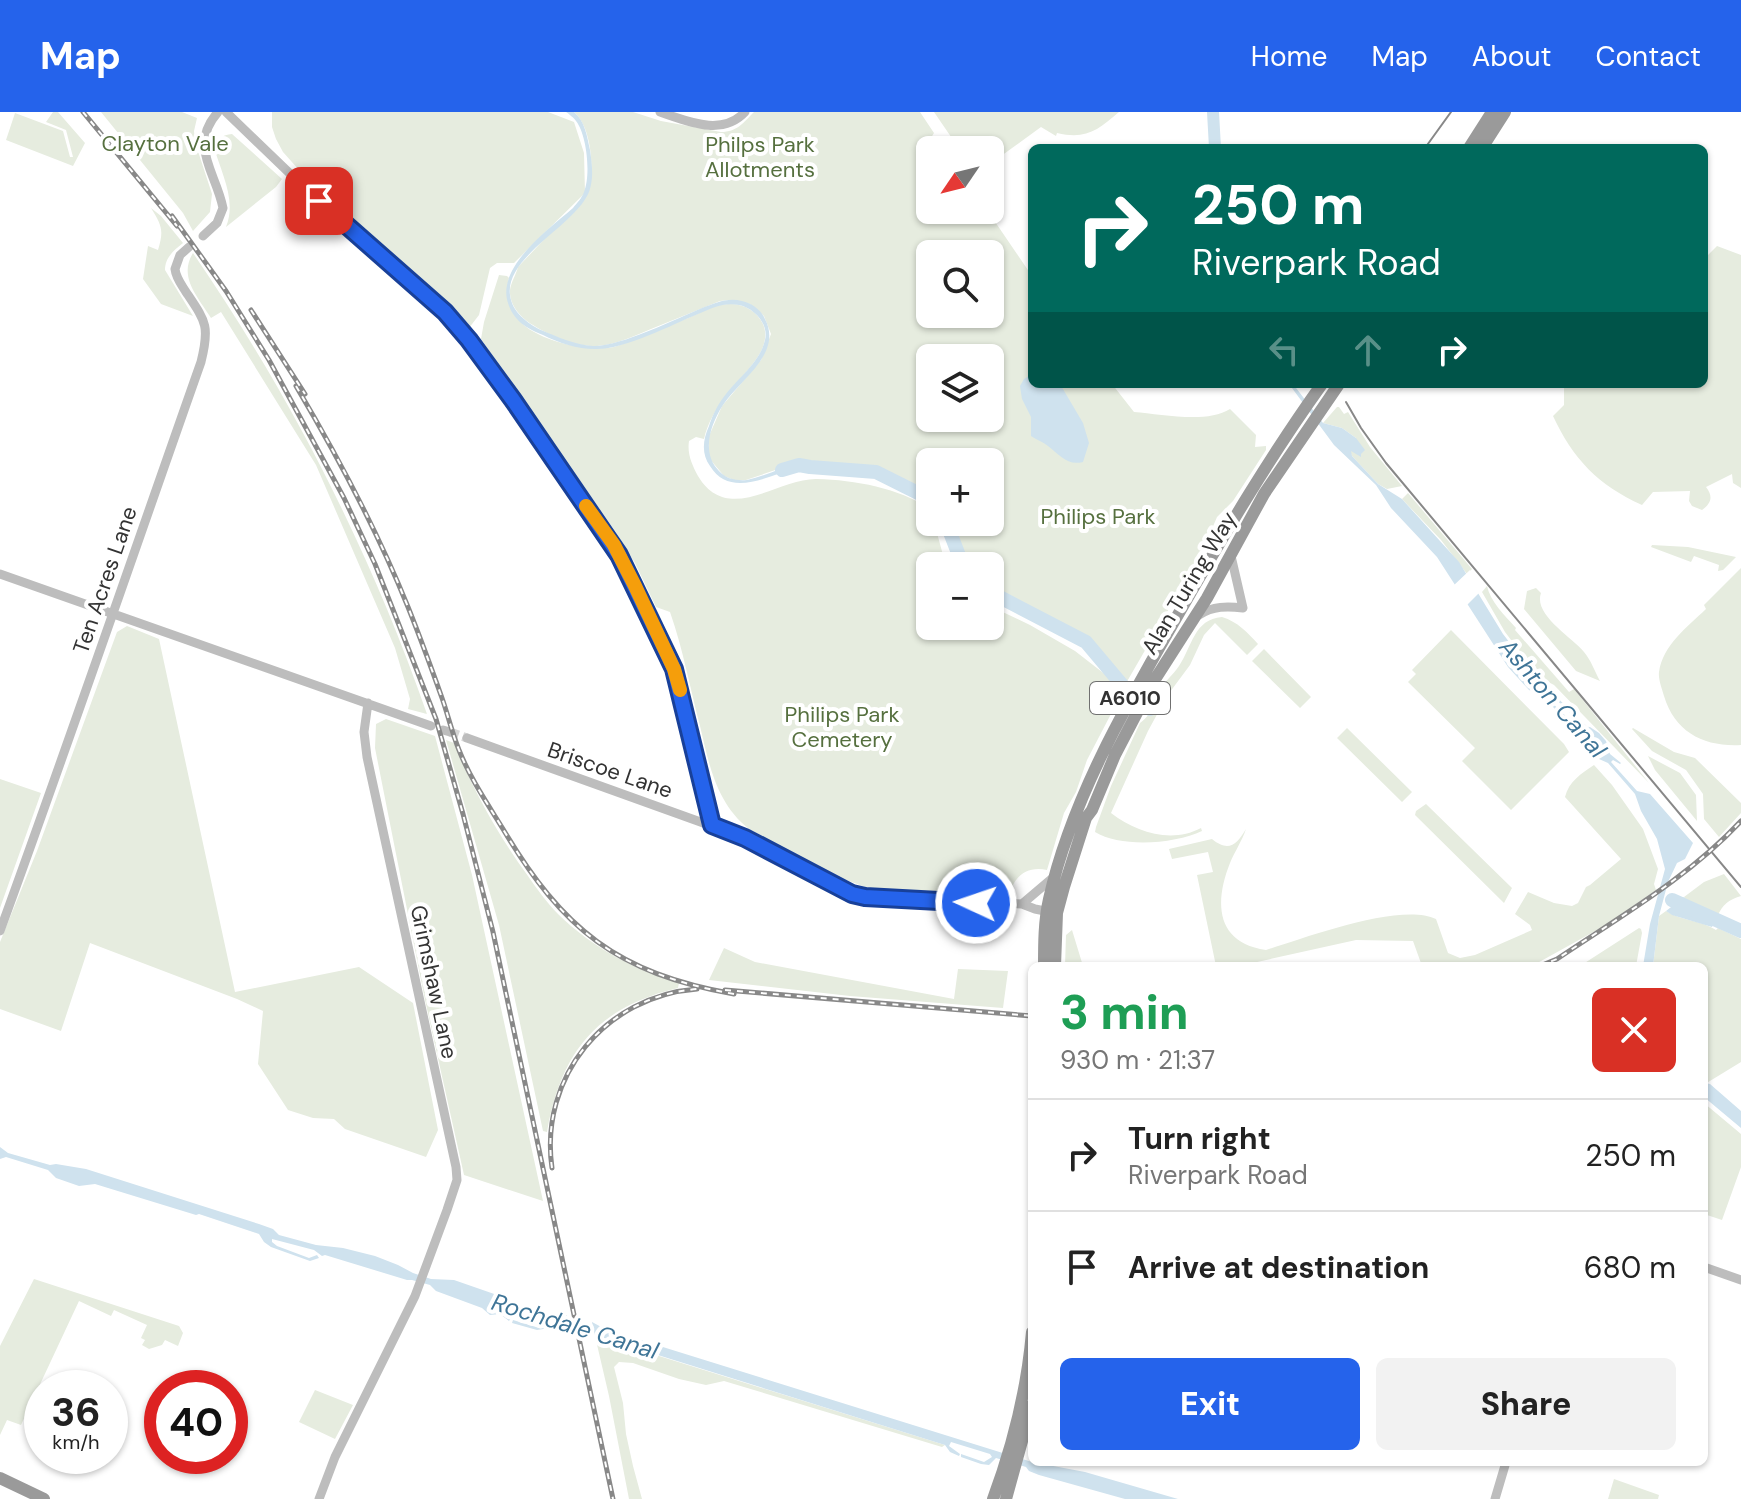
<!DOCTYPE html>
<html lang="en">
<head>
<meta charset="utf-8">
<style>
  :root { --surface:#fff; --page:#f2f2f2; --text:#222; --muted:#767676; --line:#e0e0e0; --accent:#2563eb }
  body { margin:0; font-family:"DM Sans",sans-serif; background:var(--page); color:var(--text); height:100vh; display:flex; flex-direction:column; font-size:30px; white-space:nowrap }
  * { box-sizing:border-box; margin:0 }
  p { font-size:26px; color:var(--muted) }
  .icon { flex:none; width:44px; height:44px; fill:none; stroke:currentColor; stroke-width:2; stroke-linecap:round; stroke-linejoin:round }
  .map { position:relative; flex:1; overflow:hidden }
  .side { position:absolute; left:1028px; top:850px; width:680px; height:504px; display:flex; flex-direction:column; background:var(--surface); border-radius:12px; box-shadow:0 2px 6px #0004 }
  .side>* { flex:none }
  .guide { position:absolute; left:1028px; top:32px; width:680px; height:244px; border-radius:12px; box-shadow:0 2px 6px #0004; background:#00695c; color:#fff; overflow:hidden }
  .needle { width:52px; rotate:235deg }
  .tools { position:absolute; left:916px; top:24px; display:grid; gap:16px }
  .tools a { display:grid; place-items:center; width:88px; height:88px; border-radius:12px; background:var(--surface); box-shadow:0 2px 6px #0004; font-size:40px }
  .speed { position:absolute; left:24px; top:1258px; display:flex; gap:16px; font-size:40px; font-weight:700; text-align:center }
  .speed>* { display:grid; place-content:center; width:104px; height:104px; border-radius:50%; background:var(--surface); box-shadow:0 2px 6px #0004; line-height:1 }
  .speed small { font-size:20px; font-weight:400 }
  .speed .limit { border:12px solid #d22; background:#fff; color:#111 }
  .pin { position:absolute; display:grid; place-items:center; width:68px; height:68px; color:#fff; margin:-34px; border-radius:16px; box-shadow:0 4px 12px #0006 }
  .me { position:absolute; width:88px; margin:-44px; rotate:273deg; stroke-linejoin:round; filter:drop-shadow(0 0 6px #0008) }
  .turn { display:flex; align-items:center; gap:28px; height:168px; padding:0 32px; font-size:36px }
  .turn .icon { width:104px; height:104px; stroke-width:2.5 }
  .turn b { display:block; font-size:56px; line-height:68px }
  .lanes { display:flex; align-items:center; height:76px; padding:0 32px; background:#0003; justify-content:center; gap:40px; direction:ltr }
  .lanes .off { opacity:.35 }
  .round { display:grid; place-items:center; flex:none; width:84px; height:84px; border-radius:12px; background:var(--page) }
  .headline { display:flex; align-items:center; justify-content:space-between; height:136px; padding:0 32px }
  h1 { font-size:48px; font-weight:800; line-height:60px; color:#1e9e55 }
  .action { display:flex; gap:16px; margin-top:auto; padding:16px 32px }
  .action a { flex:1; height:92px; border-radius:12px; background:var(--accent); color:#fff; font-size:32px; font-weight:800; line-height:92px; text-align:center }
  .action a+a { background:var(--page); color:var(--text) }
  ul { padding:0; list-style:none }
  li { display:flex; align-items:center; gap:24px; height:112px; padding:0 32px; border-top:2px solid var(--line) }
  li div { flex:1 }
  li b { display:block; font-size:30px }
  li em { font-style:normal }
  header { display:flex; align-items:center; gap:48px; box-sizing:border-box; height:112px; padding:0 40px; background:var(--accent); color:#fff }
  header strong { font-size:38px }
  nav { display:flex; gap:44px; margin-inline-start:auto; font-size:28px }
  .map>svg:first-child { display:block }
  .green { fill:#e6ecdf; fill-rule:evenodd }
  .water { fill:#cfe2ee }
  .pier { fill:#fff }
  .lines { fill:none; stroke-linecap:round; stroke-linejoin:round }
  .stream { stroke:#cfe2ee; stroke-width:2 }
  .river { stroke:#cfe2ee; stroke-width:14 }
  .secondary-tunnel { stroke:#d6d6d6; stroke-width:9; stroke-dasharray:9 4.5; stroke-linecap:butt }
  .secondary { stroke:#bdbdbd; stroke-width:9 }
  .highway { stroke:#9a9a9a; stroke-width:12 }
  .tram { stroke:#888; stroke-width:2 }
  .rail-casing { stroke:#888; stroke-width:5 }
  .rail { stroke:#fff; stroke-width:2; stroke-dasharray:6; stroke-linecap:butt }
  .route-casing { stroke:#184099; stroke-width:20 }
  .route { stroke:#2563eb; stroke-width:14 }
  .slow { stroke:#f59e0b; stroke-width:14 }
  .labels { text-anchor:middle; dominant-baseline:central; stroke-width:8; stroke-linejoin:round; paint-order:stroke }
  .shield { fill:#fff; stroke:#707070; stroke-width:2 }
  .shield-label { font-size:20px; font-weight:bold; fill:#333 }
  .park-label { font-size:22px; fill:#56703f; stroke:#fff }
  .street-label { font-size:22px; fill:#333; stroke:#fff }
  .water-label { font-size:24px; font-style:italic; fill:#3f7597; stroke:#fff }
</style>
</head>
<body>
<header>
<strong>Map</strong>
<nav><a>Home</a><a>Map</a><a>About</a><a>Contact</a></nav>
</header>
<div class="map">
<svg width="1741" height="1387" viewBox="0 0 1741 1387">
  <rect width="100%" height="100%" fill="#fff"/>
  <path class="green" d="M53,0H58L85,31L73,54L6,28L15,1L63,19L70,45H73L66,18L46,10Z
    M101,0H182L197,6L194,19L195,30L212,82L210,100L193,119L183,101Z
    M272,0H548L574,10L584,41L585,81L514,151H497L490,156L479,203L469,216L456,198L323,85L283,40L276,27L272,15Z
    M574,0H633L661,9L721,20C737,20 743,11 754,0H920L934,21L929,29L930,31H941L946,38H930V98H987L1032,164V272H1112L1134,300C1161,302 1207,312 1230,297L1256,323L1255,335L1266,334V338L1233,389L1217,405L1203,438L1125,573L1087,529L990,479V454H964L947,410H990V350H930V385L876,358L810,354L799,350L746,368H734L724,364L709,346V324L722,294L761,248L771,222L764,204L750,192L729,188L720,189C697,198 674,208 651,217C634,224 615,233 597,234C576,235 550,224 533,213C521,206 509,193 510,178C511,170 516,163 518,155L588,81C595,60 592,15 574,0ZM930,142H990V202H930ZM930,246H990V306H930Z
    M934,0H1119C1098,18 1086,28 1057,21L1056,24L1041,15L990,52V38H960Z
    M232,22L282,67L276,75L226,115C237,88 221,61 214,35C218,26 222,23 232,22Z
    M151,96L161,104L183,131C173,139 165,146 165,158L193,204L161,192L143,167L148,134L158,138C164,118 162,114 151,96Z
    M1717,134L1741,143V376L1733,371L1732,362L1706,375C1713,384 1712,391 1702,398L1692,394L1689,389L1690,379L1653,380L1642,393C1598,373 1573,347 1553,304L1564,293V272H1704V147Z
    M193,141C291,284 370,438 427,602L408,597L410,587L395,536L316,353L221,200L211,206C198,185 178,165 193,141Z
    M499,163L507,164L509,166C506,176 508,182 511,191C513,197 514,203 519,208C536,229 588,240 614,235C639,227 663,216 688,206C700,201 715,192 728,192C743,191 757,199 763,212C768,224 764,236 757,246C737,274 712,293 704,327L696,325L689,329C687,342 692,353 698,364C728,414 778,366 817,367C855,368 899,376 930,397V410H934L946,454H930V514H990V494L1030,513L1075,539L1124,577L1087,648L1076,680L1064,701L1047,758C1028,754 1015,763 1009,782L876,777L865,775L830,762L749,717C716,691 709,652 700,614C690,576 683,537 670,500L656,495L635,451L615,419L481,227L484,210Z
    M1337,295H1339L1344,302L1348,300L1370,335L1402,374L1387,377L1378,372L1352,344L1350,339H1353L1356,326L1342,316L1323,311Z
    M1408,381L1472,457L1467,462L1441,428L1402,387Z
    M1652,433L1688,435L1736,445L1723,458L1718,459L1719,453L1694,444L1691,450L1651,435Z
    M1741,456V633C1705,635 1675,621 1664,584C1662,577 1658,567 1659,560C1663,533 1687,515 1706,497L1704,493Z
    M1487,474C1490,489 1505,504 1516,516L1515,518L1569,580L1574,577L1649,671L1554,573L1539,565L1505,520L1482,480Z
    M1536,476L1541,481C1533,503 1572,525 1584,540C1591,548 1595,560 1600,569L1576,559L1524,497L1527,479Z
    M1222,505C1238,510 1247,520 1258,532L1247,543L1215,511L1204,523L1190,553L1167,584L1148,619L1111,701C1136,720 1171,732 1201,716L1202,719C1175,732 1121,736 1095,720L1096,715L1111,674L1140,611C1155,600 1151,592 1159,579C1164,570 1173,563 1179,554C1192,535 1194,507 1222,505Z
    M127,514L159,527L235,880L359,855L413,891L438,1018L426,1045L345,1017L334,1007L313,1006L288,998L258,952L263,899L237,887L90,831L61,919L0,897V830L37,739L117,520Z
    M1451,518L1564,632L1569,640L1511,698L1462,649L1475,636L1408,570L1416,562L1412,558Z
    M1264,537L1311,585L1300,596L1252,549Z
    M386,607L435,624L472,763L543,1089L464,1063L425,888L375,636L376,612Z
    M1347,616L1412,680L1402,690L1337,626Z
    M1633,616L1674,640L1695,646L1741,691V701L1719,725L1704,707L1703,682L1686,658L1652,639L1632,617Z
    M446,628L454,631C473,678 498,723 528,764C537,777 547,791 558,802C593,836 633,857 679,871L678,876C598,895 561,939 547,1020L543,1019L499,813Z
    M1648,644L1680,661L1696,683L1697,709L1655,658Z
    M1594,653L1612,673L1643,717L1658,757L1654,772L1656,778L1606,813L1532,854H1422L1413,829L1356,828L1239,854H1216L1197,763L1213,760L1208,740L1172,747L1169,737L1212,727C1229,741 1237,732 1246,717C1242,729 1235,739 1230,751C1214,791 1216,831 1266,838C1305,826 1400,790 1436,807L1448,841L1460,846L1475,843L1532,818L1530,813L1515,802L1528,780L1554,791L1572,794L1578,791L1586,775L1590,773L1621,747L1565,685C1569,669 1581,662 1594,653Z
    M0,667L41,681L0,796Z
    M1426,692L1512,776L1504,791L1415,703L1416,699Z
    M1724,762L1741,784C1728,788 1723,792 1717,805L1692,795L1684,785L1704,770Z
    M1666,799C1681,809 1701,808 1716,818L1718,816L1741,827V950L1705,972L1704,971V854H1653L1659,804Z
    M1639,816L1641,817L1642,821L1636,854H1580Z
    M1072,818L1083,854H1065L1066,823Z
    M724,836L755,850L954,887L958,857L1008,859L1003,896L850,884L709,868Z
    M1704,991L1741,1022V1055L1722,1108L1704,1102Z
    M34,1167L179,1214L183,1221L178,1234L165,1228L162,1233L149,1237L142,1233L145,1228L141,1226L147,1213L114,1198L111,1204L79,1189L21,1313L7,1308L0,1323V1234Z
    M595,1224L945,1333L942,1335L724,1269L706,1273L679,1267L633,1251L619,1250L614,1255L623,1291L626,1322L633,1354L642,1387H629L609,1284Z
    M315,1278L353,1293L335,1327L299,1310Z
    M1614,1367L1659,1383L1658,1387H1608Z"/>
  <path class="water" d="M566,0H574C585,9 587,24 590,38C592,52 594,66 589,80C575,114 505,144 510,183C512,200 527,211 541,218C558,225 575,233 593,234C619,235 676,207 702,196C715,191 728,185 742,189C752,191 761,198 765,207C783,242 740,267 723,293C710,313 701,341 719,359C726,367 737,369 747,368C764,364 782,356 799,350L798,355C770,363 730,387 710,354C701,342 703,327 709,314C713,302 718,292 726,282C739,265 760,250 765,228C769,212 754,196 739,193C724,190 712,196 698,202C671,213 624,238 595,237C577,237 559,231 543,223C527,217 513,208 508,191C496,155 549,117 573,96C577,91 582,86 584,80C591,63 587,23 576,9C574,6 569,2 566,0Z
    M1207,0H1219L1221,36H1209Z
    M1032,262V272H1060L1083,311L1089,331L1083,350C1067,354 1060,343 1048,334C1043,330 1037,328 1031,324V305L1022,287L1020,274L1024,267Z
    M1289,272H1293L1323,311L1342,316L1356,326L1365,338L1361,342V345L1351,339L1352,344L1378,372L1402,387L1459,450L1503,522L1541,571L1544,583L1573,611L1579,614L1590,615L1599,621L1606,629L1610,642L1621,651L1620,652L1613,648L1611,650L1637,679L1650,682L1693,731L1685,747L1677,751L1668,770L1659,804L1653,854H1643L1650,812L1665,757L1657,727L1641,699L1635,682L1608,651L1599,647L1580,631L1572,614L1542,584L1529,578L1508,555L1437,445L1391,396L1376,373L1334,333Z
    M1684,785L1692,795L1717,805L1712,815L1672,803L1666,799Z
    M1704,971L1710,972L1741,999V1016L1704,985Z
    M0,1035L8,1041L50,1053L56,1052L86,1057L259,1112L273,1117L279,1123L316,1133L343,1136L375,1144L398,1153L413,1161L431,1167L454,1168L500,1184L509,1192L546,1203H567L592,1210L605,1217L1032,1350L1085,1360L1178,1387H1125L1039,1363L1029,1359L1026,1355L996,1346L989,1353L981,1352L961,1345V1342L984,1350L992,1345L990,1342L951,1330L949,1334L960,1342L959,1344L950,1340L945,1333L594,1223L552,1212L550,1216L537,1218L512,1211L513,1208L536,1215L546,1213L547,1209L504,1197L506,1203L511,1206L509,1209L500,1202L490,1203L482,1196L436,1179L430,1173L412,1168H407L325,1143L322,1144L314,1138L272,1127V1130L277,1134L309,1146L317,1143L319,1146L310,1149L271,1135L264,1130L259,1122L199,1102L196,1103L95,1072L79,1074L56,1066L48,1058L6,1045L0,1047Z"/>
  <path class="pier" d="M1470,458L1482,478L1464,496L1452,475Z
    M566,1199L591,1206L596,1228L571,1221Z"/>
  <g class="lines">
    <path class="stream" d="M1543,577L1553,583L1586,615"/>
    <path class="river" d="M782,358L799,353L810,355L876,360L930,387
      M946,410L963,454
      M990,480L1086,530L1123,574
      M1148,596L1150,597
      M1672,788L1741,819"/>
    <path class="secondary-tunnel" d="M450,620L467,626"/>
    <path class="secondary" d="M226,0L307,78L445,200L473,233L614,433L674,557L712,713
      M660,0C687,9 722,25 745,0
      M203,124L217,111L223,96C216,60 188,34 218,0
      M0,462L431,614
      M1199,503C1213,494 1227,494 1243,496L1231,444
      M443,618L450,620
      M467,626L745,726L852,782L865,785L886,786L1022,792L1035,797L1050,800
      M1022,792L1055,764
      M0,819C69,630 134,440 201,250C210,214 206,210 186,180C181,172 176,166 175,157L180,143L189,135
      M1704,1155L1741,1168
      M319,1387L335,1345L415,1184L447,1098L457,1068L456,1055L367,645L364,620L368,591
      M1495,1387L1506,1350"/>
    <path class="highway" d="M1469,36L1492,0
      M1482,36L1505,0
      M1044,854C1044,832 1044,809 1049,787C1072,684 1131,585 1183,494C1226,419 1271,343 1322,272
      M1055,854L1057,801L1064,775L1086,706L1092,698L1115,643L1152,572L1207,486L1264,382L1339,272
      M0,1366L44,1387
      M993,1387C1013,1333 1027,1277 1032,1220
      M1006,1387L1032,1293"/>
    <path class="tram" d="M1425,36L1451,0
      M1346,290L1361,316L1386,351L1741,775"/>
    <g class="rail-casing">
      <path id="rail" d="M83,0L177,114
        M172,104L226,179L269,248L344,386L375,452L436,607L463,702L493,820L613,1387
        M251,198L305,282
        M296,274C338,345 377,418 408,495C420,525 431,555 442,586C448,603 452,621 459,638C470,666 487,691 503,717C563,818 617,861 734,882
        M1540,854L1557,847C1621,804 1689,765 1741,709
        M725,878L1032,904
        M552,1056C539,965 605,884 697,877"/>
    </g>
    <use href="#rail" class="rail"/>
  </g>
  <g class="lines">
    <g class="route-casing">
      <path id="route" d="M319,89L445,200L469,228L513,288L619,443L674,557L712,713L745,726L852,782L865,785L976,791"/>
    </g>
    <use href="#route" class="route"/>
    <path class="slow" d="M586,394L614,433L635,474L674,557L680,578"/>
  </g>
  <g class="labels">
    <rect class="shield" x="1090" y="570" width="80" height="32" rx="6"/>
    <g class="shield-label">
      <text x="1130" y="586">A6010</text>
    </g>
    <g class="park-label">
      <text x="165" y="31">Clayton Vale</text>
      <text x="760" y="32">Philps Park<tspan x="760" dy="25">Allotments</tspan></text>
      <text x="1098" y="404">Philips Park</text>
      <text x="842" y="602">Philips Park<tspan x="842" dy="25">Cemetery</tspan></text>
    </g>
    <g class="street-label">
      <text transform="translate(105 468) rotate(-71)">Ten Acres Lane</text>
      <text transform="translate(1189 471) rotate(-59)">Alan Turing Way</text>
      <text transform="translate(610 658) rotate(19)">Briscoe Lane</text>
      <text transform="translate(434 870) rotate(78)">Grimshaw Lane</text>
    </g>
    <g class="water-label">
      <text transform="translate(1553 586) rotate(49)">Ashton Canal</text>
      <text transform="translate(575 1214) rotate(17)">Rochdale Canal</text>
    </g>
  </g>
</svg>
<div class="tools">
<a><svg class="needle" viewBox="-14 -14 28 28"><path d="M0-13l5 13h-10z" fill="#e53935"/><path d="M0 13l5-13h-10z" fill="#767676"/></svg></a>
<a><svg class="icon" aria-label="search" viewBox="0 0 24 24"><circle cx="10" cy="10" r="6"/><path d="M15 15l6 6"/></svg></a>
<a><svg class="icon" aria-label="layers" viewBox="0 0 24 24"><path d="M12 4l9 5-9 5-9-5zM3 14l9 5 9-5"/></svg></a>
<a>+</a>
<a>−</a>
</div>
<div class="speed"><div>36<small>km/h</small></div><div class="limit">40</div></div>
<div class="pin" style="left:319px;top:89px;background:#d93025"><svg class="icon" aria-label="arrive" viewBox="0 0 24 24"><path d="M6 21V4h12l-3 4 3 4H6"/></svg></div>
<svg class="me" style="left:976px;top:791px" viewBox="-20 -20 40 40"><circle r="17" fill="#2563eb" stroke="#fff" stroke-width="3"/><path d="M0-11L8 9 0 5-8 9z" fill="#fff"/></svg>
<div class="guide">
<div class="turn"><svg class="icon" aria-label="right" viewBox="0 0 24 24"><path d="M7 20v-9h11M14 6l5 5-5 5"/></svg><div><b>250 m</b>Riverpark Road</div></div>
<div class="lanes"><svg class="icon off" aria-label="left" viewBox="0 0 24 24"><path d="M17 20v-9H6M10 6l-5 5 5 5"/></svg><svg class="icon off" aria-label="ahead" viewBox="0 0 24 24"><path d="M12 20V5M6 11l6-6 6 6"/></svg><svg class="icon" aria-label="right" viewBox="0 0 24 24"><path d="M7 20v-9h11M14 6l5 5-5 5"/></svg></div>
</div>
<section class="side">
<div class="headline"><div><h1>3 min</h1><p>930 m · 21:37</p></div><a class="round" style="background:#d93025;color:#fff"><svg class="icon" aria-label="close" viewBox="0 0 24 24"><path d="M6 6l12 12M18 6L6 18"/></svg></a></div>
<ul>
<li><svg class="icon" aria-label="right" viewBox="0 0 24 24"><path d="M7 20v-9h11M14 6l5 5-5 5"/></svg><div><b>Turn right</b><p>Riverpark Road</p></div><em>250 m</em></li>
<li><svg class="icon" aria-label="arrive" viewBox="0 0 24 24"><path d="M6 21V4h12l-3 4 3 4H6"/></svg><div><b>Arrive at destination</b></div><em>680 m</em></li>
</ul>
<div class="action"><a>Exit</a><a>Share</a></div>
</section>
</div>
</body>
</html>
